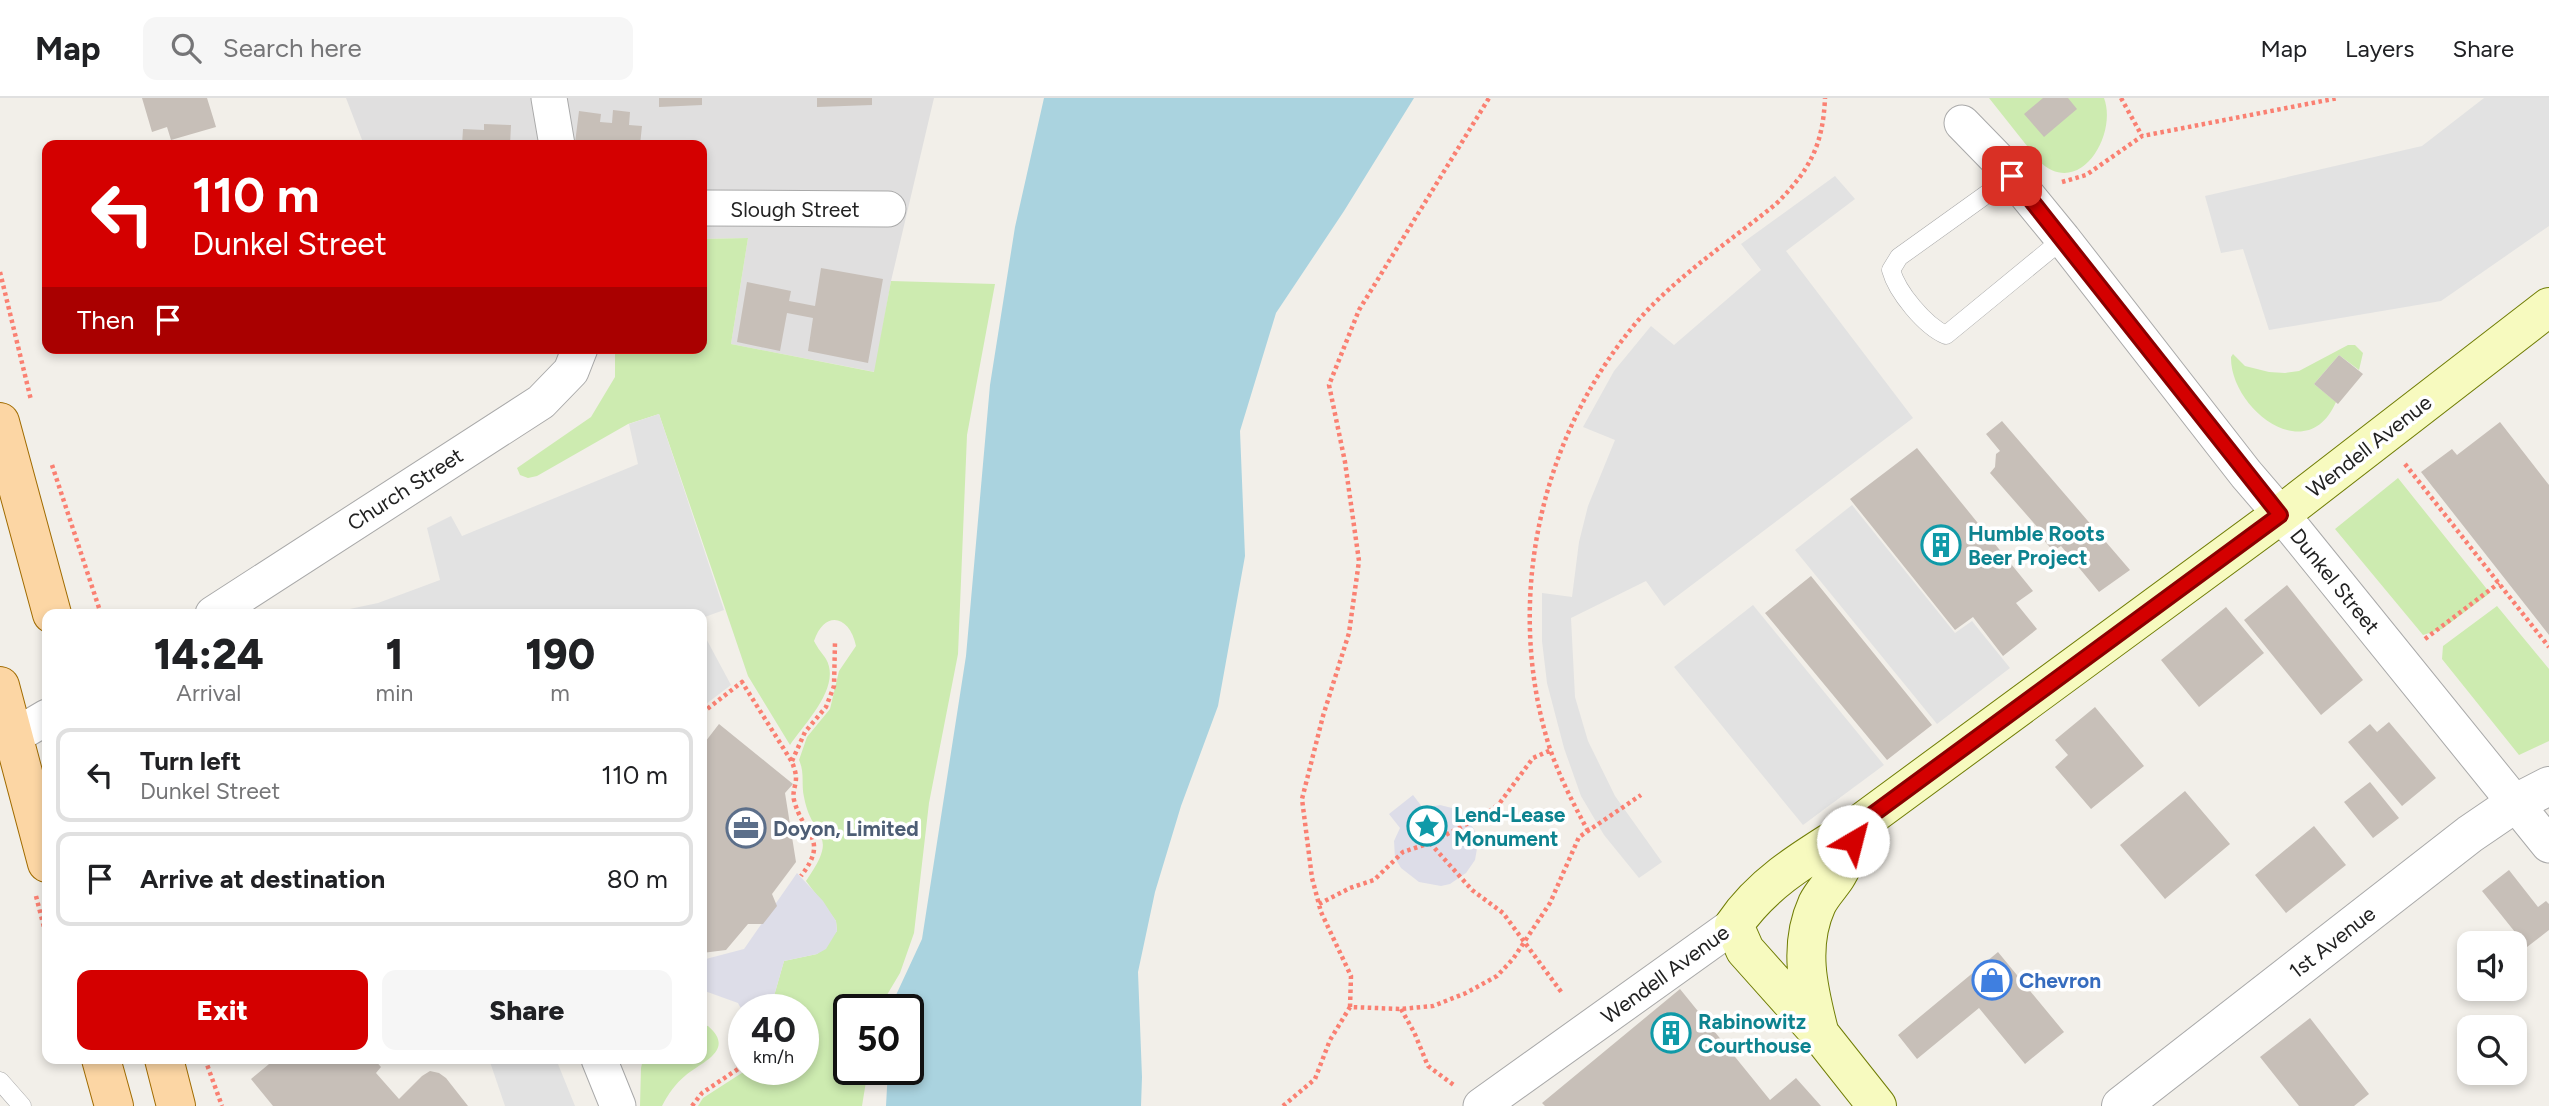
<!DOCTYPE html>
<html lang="en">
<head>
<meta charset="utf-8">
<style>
  :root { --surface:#fff; --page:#f6f6f6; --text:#202124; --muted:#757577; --line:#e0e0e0; --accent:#d40000 }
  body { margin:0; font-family:Figtree,sans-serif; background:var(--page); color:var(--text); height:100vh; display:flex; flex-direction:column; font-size:26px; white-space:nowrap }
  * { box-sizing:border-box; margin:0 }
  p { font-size:23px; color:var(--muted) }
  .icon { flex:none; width:38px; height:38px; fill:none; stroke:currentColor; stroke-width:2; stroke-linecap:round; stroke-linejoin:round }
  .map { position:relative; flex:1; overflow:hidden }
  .panel { position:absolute; left:42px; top:511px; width:665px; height:455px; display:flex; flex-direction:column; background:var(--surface); border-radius:14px; box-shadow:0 4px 10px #0003 }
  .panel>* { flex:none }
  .hud { position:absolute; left:42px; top:42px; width:665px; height:214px; border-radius:14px; box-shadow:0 4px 10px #0003; background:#d40000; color:#fff; overflow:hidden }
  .tools { position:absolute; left:2457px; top:833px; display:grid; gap:14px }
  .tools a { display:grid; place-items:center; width:70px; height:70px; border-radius:14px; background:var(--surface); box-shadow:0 4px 10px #0003; font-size:35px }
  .speed { position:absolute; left:728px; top:896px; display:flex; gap:14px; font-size:35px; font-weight:700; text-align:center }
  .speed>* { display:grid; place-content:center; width:91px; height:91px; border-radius:50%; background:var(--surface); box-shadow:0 4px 10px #0003; line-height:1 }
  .speed small { font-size:18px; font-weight:400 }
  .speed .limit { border:4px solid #111; border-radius:10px; background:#fff; color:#111 }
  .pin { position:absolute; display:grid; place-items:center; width:60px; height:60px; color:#fff; margin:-30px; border-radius:14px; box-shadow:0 4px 10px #0006 }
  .me { position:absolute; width:77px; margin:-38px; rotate:37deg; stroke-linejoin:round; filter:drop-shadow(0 0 5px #0008) }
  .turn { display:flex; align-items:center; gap:24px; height:147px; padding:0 35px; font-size:32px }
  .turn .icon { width:91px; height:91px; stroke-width:2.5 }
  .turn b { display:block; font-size:49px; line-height:60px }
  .then { display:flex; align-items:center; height:66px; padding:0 35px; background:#0003; gap:14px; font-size:26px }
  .eta { display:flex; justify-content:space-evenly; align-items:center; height:119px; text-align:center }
  .eta b { font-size:42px; font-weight:800; line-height:49px }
  .action { display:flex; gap:14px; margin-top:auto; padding:14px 35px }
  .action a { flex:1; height:80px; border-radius:14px; background:var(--accent); color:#fff; font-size:28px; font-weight:800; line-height:80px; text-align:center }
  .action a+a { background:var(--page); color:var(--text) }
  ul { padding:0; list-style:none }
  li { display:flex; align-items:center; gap:21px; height:94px; margin:0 14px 10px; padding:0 21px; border:4px solid var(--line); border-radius:14px }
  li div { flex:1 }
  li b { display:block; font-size:26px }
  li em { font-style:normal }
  header { display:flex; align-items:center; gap:42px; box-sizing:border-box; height:98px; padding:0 35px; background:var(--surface); border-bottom:2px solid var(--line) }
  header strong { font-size:33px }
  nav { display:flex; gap:38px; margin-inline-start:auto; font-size:24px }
  .search { width:490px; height:63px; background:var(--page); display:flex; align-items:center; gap:18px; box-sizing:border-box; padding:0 24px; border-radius:14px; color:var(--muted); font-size:26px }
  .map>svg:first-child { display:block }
  .residential { fill:#e0dfdf }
  .grass { fill:#cdebb0 }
  .parking { fill:#e2e2e2 }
  .plaza { fill:#dddde8 }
  .water { fill:#aad3df }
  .building { fill:#c7bfb8 }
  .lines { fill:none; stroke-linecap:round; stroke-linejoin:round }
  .service-casing { stroke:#a9a9a9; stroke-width:19 }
  .minor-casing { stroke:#a9a9a9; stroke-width:37 }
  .tertiary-casing { stroke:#a9a9a9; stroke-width:40 }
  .secondary-casing { stroke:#707d05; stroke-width:40 }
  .primary-casing { stroke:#a06b00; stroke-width:40 }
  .path { stroke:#fa8072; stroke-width:4.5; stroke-dasharray:3.5 3.5; stroke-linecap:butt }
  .service { stroke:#fff; stroke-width:18 }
  .minor { stroke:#fff; stroke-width:35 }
  .tertiary { stroke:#fff; stroke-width:38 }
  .secondary { stroke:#f7fabf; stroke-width:38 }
  .primary { stroke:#fcd6a4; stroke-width:38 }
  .route-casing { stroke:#8a0000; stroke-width:18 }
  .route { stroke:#d40000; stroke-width:12 }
  .labels { text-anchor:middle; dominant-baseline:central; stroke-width:7; stroke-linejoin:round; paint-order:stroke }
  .street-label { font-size:21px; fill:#222; stroke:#fff }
  .culture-label { font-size:21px; font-weight:bold; fill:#0d838f; stroke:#fff; text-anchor:start }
  .service-label { font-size:21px; font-weight:bold; fill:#4e5e75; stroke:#fff; text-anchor:start }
  .shop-label { font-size:21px; font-weight:bold; fill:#366cbe; stroke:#fff; text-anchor:start }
</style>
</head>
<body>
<header>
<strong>Map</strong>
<div class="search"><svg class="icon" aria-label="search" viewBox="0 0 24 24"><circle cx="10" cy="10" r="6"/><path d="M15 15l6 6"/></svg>Search here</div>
<nav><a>Map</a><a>Layers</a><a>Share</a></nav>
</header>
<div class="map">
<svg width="2549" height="1008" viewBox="0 0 2549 1008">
  <rect width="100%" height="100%" fill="#f2efe9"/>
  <path class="residential" d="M346,0H934L891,183L875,274L731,246L748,140L702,141V47H364Z"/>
  <path class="grass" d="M1989,0H2104C2118,37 2079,102 2039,63Z
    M748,140L731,246L874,274L891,183L995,186L967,337L958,556L929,705L914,835L900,875L878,912H849V971H868L862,1008H698L703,1000L748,971H803V912H770L784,863L817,856L837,833L836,823L806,783C841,733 812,743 804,699C801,686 805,675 799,662L807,639L830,611L839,573L856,548C850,518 825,511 814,543C818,551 822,555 826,561C842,589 804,626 790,647L748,578L659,316L628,326L537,378L528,380L520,377L517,370L591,319L615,279V250H702V141Z
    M2348,247H2355L2363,255L2359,272L2339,257L2314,286L2336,304C2307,371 2230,310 2231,259L2233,256L2245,268L2269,274L2285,275L2299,273Z
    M2398,380L2490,495L2442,531L2423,537L2335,431Z
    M2497,508L2549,571V643L2519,657L2442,561L2443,548Z
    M702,927L708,928C736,952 702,964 686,977C676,985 668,996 662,1008H640L641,970L643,961H702Z"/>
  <path class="parking" d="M2484,0H2549V128L2441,203L2269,232L2243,151L2221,155L2205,98L2422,48Z
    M1835,78L1855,101L1786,153L1913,320L1664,508L1646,483L1571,520L1575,599L1588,643L1615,698L1662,764L1639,780L1604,737L1581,698L1564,650L1547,585L1542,543V495L1572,499L1579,444L1588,408L1615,342L1583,329L1614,273L1651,228L1674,247L1761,172L1741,146Z
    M659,316L724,512L702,520V516H326L378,505L440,482L427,430L451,418L462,438L638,366L629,326Z
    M1852,407L1955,535L1972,523L2010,570L1937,626L1795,452Z
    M1753,507L1884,667L1803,727L1674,569Z
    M702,533L731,587L702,609Z
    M489,961H562L558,966L575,1008H505Z"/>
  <path class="plaza" d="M1413,697L1423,710L1440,707L1452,710L1463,717L1474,731L1478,745L1475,762L1466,775L1450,786L1441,788L1419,784L1401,770L1395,760L1394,743L1400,730L1389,716Z
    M797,775L823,803L836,823L837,833L826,851L817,856L784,863L770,912H744V916L738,905L702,892V862L744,851Z"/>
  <path class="water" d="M1044,0H1414L1344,113L1276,215L1240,333L1245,458L1218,608L1181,708L1155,794L1138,874L1142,979L1141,1008H886L888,971H908V912L890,910L922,841L966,558L990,287L1015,129Z"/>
  <path class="building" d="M142,0H207L216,29L171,42L167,29L152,34Z
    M659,0H702V7L659,9Z
    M817,0H872V7L817,9Z
    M2043,0H2068L2077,11L2044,39L2024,16Z
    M613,12L630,14L629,27L642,28L640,47L575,45L579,13L601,16L600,24L612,25Z
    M484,26L511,27L510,47H462L463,31L484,32Z
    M821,170L883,181L868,265L808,253L813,220L787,215L780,253L737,244L747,184L791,193L789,203L815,208Z
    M2339,257L2363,276L2338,306L2314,286Z
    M2002,323L2130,472L2099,494L2061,448L2053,453L2043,441L2046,439L1990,375L1995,369L1996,356L2000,353L1986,336Z
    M2500,324L2549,387V537L2421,374L2452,351L2457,357Z
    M1917,350L2033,493L2016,505L2037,531L2003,558L1973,519L1955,532L1850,401Z
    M1811,478L1932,627L1887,662L1765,515Z
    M2287,487L2363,582L2321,617L2244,522Z
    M2226,509L2264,555L2199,609L2161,562Z
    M2095,609L2144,668L2091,711L2055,669L2068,657L2055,642Z
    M2389,624L2436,680L2402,708L2348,644L2370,626L2377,634Z
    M719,626L793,686L785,695L796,764L772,796L777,808L763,826H748L726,852L702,855V648Z
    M2370,684L2399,720L2373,740L2344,704Z
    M2185,693L2230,746L2165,801L2120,747Z
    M2314,728L2346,767L2286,815L2255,777Z
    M2509,772L2538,809L2546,803L2549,806V832L2527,849L2482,793Z
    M1998,854L2064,934L2025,966L1979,910L1917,961L1898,937Z
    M1680,891L1770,1002L1796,980L1821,1008H1545L1542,1005Z
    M2310,920L2369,996L2354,1008H2299L2260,959Z
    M275,961H374L381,969L376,975L399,1001L422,978L430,973L439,975L446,980L468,1008H273L251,981Z"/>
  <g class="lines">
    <g class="service-casing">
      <path id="service" d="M2012,78L1899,159L1891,172C1897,194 1925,228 1946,237L2063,141
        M0,983L22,1008"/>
    </g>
    <g class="minor-casing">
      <path id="minor" d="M549,0L557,47
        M1962,25L2000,64L2063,141L2246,376L2295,433L2549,747
        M702,110L888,111
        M213,516L541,304L571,273L580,250
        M13,639L47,619
        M599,961L618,1008
        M1481,1008L1734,827"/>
    </g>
    <g class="tertiary-casing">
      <path id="tertiary" d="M2121,1008L2470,736L2514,706L2549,688"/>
    </g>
    <g class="secondary-casing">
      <path id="secondary" d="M1819,933C1808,890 1798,848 1817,806C1822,796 1830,788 1836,779C1846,763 1853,743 1861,725
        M1877,1008L1820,936L1745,852L1734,827C1765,781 1814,755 1861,725L2280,417L2549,209"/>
    </g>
    <g class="primary-casing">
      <path id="primary" d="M0,324L52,516
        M0,588L47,765
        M101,961L114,1008
        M164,961L176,1008"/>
    </g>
    <path class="path" d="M2121,0L2142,38
      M2062,84L2086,77L2142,38L2338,0
      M0,174L31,302
      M2405,366L2549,549
      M52,367L101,516
      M2425,541L2499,485
      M702,615L742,584L792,664C794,669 796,675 796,680C796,688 792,694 794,702C803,738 830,740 801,778
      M792,663L805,634L826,609L834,588L835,544
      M1588,733C1574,707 1560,680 1550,651C1504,507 1538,343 1635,226C1674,180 1729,144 1776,106C1809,73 1823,48 1825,0
      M1430,745L1472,792L1503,815L1562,895
      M36,798L47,841
      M1319,806L1350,790L1374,782L1403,754L1430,745L1486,716L1499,706L1533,660L1551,652
      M1350,909L1351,878L1321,814L1312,780L1302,701L1323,618L1349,535L1359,463L1345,364L1329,287L1359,212L1489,0
      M1401,911L1414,934L1428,968L1455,988
      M205,961L222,1008
      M692,1008L702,995L744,967
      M1283,1008L1315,981L1330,942L1350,909L1401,911L1433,908L1466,895L1497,878L1513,861L1550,805L1579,739L1641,697"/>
    <use href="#service" class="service"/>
    <use href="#minor" class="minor"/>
    <use href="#tertiary" class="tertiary"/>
    <use href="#secondary" class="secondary"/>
    <use href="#primary" class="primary"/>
  </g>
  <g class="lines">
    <g class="route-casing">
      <path id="route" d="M1853,743L1861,725L2280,417L2012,78"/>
    </g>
    <use href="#route" class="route"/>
  </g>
  <defs>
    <g id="building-ring" transform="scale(2.0125)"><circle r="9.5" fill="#fff" stroke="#0f9aa8" stroke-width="1.5"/><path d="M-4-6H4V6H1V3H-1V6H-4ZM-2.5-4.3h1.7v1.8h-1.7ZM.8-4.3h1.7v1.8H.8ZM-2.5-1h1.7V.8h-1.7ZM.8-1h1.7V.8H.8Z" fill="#0f9aa8"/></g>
    <g id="sight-ring" transform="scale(2.0125)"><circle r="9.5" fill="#fff" stroke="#0f9aa8" stroke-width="1.5"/><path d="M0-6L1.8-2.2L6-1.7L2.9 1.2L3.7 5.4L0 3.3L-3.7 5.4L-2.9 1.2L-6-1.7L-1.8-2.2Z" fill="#0f9aa8"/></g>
    <g id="office-ring" transform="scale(2.0125)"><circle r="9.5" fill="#fff" stroke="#5c6f8a" stroke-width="1.5"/><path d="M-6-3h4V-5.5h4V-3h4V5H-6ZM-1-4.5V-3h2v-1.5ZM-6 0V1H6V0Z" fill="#5c6f8a"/></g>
    <g id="shop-ring" transform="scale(2.0125)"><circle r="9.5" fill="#fff" stroke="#3f7fe0" stroke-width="1.5"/><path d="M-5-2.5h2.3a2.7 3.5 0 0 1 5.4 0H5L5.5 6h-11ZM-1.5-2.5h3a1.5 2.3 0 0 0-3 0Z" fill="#3f7fe0"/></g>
  </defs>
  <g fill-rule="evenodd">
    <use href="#building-ring" x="1941" y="447"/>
    <use href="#sight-ring" x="1427" y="728"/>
    <use href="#office-ring" x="746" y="730"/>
    <use href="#shop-ring" x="1992" y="882"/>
    <use href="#building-ring" x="1671" y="935"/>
  </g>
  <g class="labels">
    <g class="street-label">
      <text x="795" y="111">Slough Street</text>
      <text transform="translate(2369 348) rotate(-38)">Wendell Avenue</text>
      <text transform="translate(405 391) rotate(-33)">Church Street</text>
      <text transform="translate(2335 483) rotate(51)">Dunkel Street</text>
      <text transform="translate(2332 844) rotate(-38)">1st Avenue</text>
      <text transform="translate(1665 876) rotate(-36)">Wendell Avenue</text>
    </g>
    <g class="culture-label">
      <text x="1968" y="435">Humble Roots<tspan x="1968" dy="24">Beer Project</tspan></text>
      <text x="1454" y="716">Lend-Lease<tspan x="1454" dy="24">Monument</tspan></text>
      <text x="1698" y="923">Rabinowitz<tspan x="1698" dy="24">Courthouse</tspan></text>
    </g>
    <g class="service-label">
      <text x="773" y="730">Doyon, Limited</text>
    </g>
    <g class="shop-label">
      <text x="2019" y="882">Chevron</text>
    </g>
  </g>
</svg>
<div class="tools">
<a><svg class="icon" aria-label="sound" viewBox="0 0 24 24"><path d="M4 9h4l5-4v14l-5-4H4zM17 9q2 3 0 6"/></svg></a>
<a><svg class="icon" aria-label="search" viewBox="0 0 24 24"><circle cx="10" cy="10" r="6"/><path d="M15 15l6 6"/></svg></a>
</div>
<div class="speed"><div>40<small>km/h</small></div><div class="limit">50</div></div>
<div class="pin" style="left:2012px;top:78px;background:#d93025"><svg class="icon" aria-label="arrive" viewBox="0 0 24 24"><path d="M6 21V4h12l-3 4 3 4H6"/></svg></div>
<svg class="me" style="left:1853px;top:743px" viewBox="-20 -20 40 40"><circle r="19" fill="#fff"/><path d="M0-13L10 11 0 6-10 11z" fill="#d40000"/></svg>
<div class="hud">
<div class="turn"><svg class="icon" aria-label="left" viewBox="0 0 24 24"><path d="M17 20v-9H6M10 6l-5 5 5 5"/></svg><div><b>110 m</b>Dunkel Street</div></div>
<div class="then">Then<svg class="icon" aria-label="arrive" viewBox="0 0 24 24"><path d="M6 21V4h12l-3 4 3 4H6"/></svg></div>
</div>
<section class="panel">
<div class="eta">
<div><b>14:24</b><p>Arrival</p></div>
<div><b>1</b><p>min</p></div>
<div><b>190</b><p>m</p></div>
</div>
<ul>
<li><svg class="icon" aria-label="left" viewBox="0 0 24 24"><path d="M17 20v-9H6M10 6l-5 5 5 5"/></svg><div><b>Turn left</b><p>Dunkel Street</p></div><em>110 m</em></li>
<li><svg class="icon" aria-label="arrive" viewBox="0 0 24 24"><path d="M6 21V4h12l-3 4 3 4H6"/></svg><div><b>Arrive at destination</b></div><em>80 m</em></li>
</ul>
<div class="action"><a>Exit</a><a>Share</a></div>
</section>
</div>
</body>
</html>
